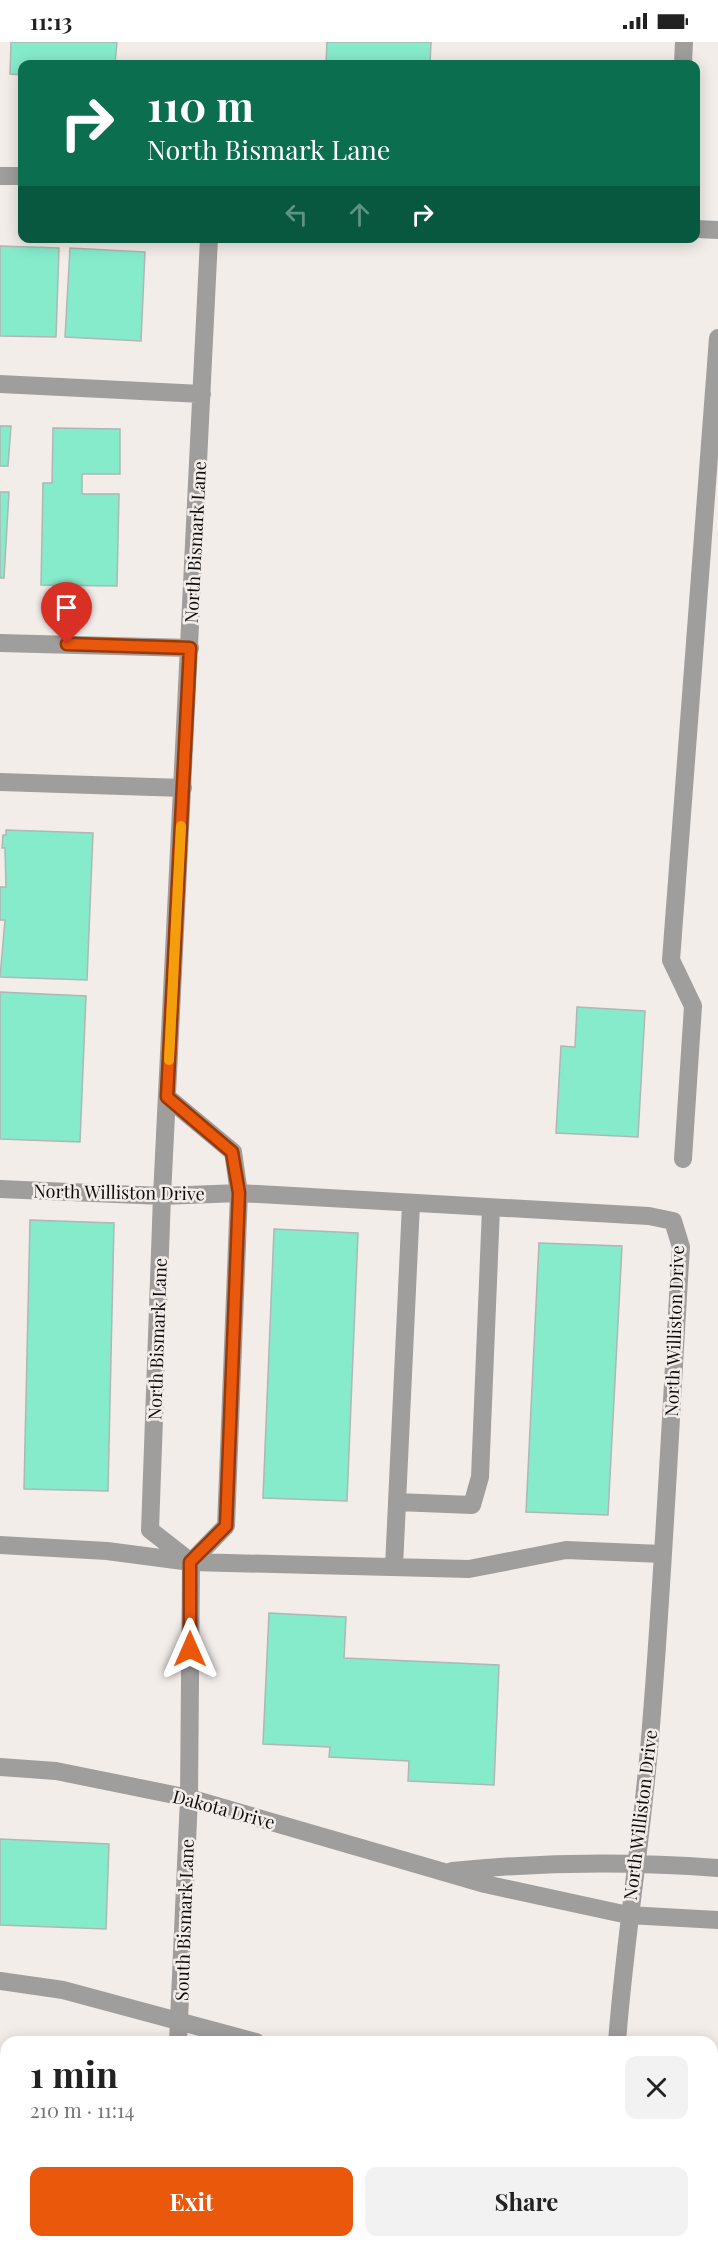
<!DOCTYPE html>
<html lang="en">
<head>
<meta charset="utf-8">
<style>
  :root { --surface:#fff; --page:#f2f2f2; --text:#222; --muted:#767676; --accent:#ea580c }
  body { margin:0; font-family:"Playfair Display",serif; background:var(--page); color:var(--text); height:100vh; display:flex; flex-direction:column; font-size:22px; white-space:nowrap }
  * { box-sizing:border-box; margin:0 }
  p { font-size:20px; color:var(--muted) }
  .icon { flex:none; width:33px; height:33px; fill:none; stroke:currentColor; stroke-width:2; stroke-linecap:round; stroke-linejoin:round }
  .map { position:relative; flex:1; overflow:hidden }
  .sheet { position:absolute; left:0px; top:1994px; width:718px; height:212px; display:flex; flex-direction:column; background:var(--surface); border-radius:18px 18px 0 0; box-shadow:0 3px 15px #0003 }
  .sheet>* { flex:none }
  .banner { position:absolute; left:18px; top:18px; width:682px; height:183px; border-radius:12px; box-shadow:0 3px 15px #0003; background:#0b6e4f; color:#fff; overflow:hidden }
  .pin { position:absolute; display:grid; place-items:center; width:51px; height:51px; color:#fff; margin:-62px -26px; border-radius:50% 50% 50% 0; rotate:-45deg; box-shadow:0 0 6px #0007 }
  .pin .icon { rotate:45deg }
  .me { position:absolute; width:66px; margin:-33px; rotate:0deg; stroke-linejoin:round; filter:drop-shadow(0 0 4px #0008) }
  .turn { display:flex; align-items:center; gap:21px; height:126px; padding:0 30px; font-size:27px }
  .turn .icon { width:78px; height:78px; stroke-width:2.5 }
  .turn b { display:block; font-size:42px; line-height:51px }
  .lanes { display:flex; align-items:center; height:57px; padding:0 30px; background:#0003; justify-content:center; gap:30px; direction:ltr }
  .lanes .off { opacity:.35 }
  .round { display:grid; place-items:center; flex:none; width:63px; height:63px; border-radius:12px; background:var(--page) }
  .summary { display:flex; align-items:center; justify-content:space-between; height:102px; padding:0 30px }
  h1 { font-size:36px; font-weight:700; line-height:45px }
  .primary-button { display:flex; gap:12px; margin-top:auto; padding:12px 30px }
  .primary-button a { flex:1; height:69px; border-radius:12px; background:var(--accent); color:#fff; font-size:24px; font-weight:700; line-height:69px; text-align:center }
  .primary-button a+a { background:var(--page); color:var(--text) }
  .status { display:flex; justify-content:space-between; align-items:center; height:42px; padding:0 30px; background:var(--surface); direction:ltr }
  .status svg { height:16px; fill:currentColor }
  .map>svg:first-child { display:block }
  .building { fill:#86ebcb; stroke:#b0b6b4; stroke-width:1.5 }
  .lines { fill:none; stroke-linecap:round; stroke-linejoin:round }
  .minor { stroke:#a09e9d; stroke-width:18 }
  .route-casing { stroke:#983908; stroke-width:15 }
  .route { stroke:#ea580c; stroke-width:10 }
  .slow { stroke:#f59e0b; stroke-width:10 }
  .labels { text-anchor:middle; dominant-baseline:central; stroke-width:5; stroke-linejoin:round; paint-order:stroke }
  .street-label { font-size:18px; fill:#0e0c0b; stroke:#f3edea }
</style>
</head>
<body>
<div class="status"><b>11:13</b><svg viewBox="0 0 49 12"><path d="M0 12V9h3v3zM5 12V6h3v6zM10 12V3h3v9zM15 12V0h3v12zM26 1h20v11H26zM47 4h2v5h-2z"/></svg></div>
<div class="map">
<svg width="718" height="2204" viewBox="0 0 718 2204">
  <rect width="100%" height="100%" fill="#f3edea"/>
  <path class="building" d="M11,0H117L115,22H22V33L10,32Z
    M327,0H431L430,22H326Z
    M0,204L59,206L56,295L0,294Z
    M70,206L145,210L141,299L65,295Z
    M0,384H11L8,424H0Z
    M53,386L120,387V432H82V452H119L117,544L41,543L43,441H52Z
    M0,450H9L4,536H0Z
    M6,788L93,791L87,938L0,935L5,878H0V845H6L5,806H2L3,793H6Z
    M0,950L86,954L80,1100L0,1097Z
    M577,965L645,969L638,1095L556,1091L561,1004L575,1005Z
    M30,1178L114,1181L108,1449L24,1447Z
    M274,1187L358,1191L347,1459L263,1456Z
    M539,1201L622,1204L608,1473L526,1470Z
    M269,1571L346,1575L344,1616L499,1623L494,1743L408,1739L409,1719L329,1715L330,1705L263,1702Z
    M0,1797L109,1802L106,1887L0,1883Z
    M0,2009H6V2095H0Z
    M308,2199H396L395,2204H308Z
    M471,2199H540V2204H471Z"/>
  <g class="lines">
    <path class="minor" d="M683,22L684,0
      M0,134H22
      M696,187L718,188
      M0,342L202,352
      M0,601L190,606
      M0,740L183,746
      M167,1055L233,1110L239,1151L226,1484L191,1520L189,1756L178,2000
      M683,1117L693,964L671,918L718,296
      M0,1147L162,1154L239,1151L649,1174L673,1179L681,1205C671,1364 664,1525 651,1684C643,1790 625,1894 617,2000
      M397,1460L472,1463L480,1435L491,1166
      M0,1503L107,1509L191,1520L469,1527L566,1508L662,1512
      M191,1520L150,1488L162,1154L209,196
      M394,1525L411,1162
      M0,1725L56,1729L189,1756L485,1842L628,1873L718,1878
      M452,1829C541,1820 628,1819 718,1826
      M0,1939L63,1948L256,2000
      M247,2199L249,2204
      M21,2204V2199
      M601,2204V2199"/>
  </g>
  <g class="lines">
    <g class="route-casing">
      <path id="route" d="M67,602L190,606L167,1055L232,1110L239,1151L226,1484L190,1520V1607"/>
    </g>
    <use href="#route" class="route"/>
    <path class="slow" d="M169,1018L181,784"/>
  </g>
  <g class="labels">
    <g class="street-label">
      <text transform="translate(195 500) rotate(-87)">North Bismark Lane</text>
      <text transform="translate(119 1150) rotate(1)">North Williston Drive</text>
      <text transform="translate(674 1289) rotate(-88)">North Williston Drive</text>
      <text transform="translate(157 1297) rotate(-88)">North Bismark Lane</text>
      <text transform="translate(224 1767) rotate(15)">Dakota Drive</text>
      <text transform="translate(640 1773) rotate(-83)">North Williston Drive</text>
      <text transform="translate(184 1878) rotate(-88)">South Bismark Lane</text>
    </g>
  </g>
</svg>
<div class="pin" style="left:67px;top:602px;background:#d93025"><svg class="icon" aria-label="arrive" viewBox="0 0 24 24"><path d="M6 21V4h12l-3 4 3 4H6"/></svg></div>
<svg class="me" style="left:190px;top:1607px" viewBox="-20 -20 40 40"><path d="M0-17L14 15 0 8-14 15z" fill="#ea580c" stroke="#fff" stroke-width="4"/></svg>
<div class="banner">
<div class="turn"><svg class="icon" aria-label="right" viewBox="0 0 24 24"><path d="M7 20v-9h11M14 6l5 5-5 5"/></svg><div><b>110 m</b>North Bismark Lane</div></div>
<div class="lanes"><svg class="icon off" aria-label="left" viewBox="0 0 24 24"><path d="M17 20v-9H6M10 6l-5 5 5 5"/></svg><svg class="icon off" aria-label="ahead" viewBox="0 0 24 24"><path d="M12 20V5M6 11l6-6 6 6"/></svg><svg class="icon" aria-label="right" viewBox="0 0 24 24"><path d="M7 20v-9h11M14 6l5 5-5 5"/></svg></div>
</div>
<section class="sheet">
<div class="summary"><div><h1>1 min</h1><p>210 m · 11:14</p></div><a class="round"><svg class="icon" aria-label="close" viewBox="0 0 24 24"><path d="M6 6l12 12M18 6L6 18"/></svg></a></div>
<div class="primary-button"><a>Exit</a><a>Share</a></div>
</section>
</div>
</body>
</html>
